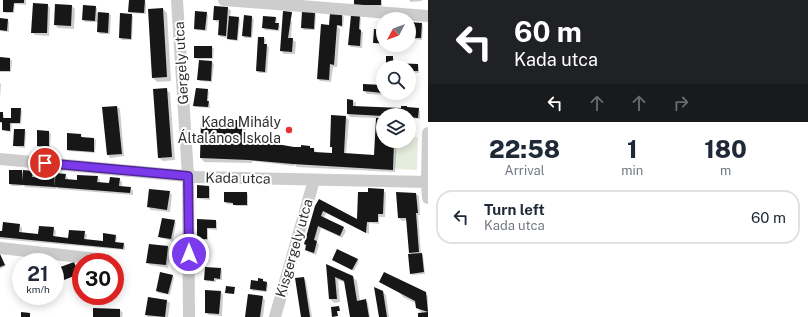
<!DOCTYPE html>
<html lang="en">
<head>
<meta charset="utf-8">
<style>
  :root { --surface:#fff; --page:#f2f2f3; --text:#1f2937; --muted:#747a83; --line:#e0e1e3 }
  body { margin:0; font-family:"Public Sans",sans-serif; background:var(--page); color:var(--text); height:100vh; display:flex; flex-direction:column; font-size:15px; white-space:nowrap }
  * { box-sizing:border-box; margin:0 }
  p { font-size:13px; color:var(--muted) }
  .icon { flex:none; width:22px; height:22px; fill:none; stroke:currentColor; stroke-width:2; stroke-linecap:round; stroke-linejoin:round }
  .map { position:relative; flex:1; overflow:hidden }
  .panel { display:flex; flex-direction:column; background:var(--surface); width:380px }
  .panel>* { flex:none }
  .banner { background:#202124; color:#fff; overflow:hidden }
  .needle { width:26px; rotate:229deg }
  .tools { position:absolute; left:376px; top:12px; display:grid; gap:8px }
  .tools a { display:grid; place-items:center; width:40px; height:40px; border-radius:50%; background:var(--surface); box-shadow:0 2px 10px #0003; font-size:20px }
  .speed { position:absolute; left:12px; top:253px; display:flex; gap:8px; font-size:20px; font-weight:700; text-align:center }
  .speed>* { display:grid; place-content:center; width:52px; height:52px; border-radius:50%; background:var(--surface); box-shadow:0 2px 10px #0003; line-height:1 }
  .speed small { font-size:10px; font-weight:400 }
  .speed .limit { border:6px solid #d22; background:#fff; color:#111 }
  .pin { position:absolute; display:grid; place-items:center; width:34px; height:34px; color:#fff; margin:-17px; border:2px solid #fff; border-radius:50%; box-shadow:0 1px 4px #0007 }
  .me { position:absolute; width:44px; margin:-22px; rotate:0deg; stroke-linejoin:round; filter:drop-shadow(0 0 3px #0008) }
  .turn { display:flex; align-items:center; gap:14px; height:84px; padding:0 20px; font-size:18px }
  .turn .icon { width:52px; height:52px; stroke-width:2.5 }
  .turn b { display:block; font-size:28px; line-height:34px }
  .lanes { display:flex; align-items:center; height:38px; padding:0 20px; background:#0003; justify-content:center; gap:20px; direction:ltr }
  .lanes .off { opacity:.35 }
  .eta { display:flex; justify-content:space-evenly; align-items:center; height:68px; text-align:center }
  .eta b { font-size:24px; font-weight:800; line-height:28px }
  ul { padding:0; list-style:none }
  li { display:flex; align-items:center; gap:12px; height:54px; margin:0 8px 6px; padding:0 12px; border:2px solid var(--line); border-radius:16px }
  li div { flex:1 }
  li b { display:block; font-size:15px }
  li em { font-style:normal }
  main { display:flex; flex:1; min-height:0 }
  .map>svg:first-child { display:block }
  .green { fill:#e5edde }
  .shadow { fill:#0003 }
  .building { fill:#171717 }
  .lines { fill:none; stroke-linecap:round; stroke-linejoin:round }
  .minor { stroke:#cdcdcd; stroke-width:12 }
  .route-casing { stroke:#51269a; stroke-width:10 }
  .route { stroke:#7c3aed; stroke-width:7 }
  .poi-dot { fill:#e73238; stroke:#fff; stroke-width:1.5 }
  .labels { text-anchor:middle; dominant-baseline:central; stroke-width:4; stroke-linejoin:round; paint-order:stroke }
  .street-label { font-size:14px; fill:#303030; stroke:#fff }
  .poi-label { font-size:14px; fill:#303030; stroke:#fff; text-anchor:end }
</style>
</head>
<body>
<main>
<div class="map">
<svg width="428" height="317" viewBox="0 0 428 317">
  <rect width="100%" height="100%" fill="#fff"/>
  <path class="green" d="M409,137H418L417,170L394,169L396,141H409Z"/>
  <path class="shadow" d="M4,0H26V5L15,4L14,13H5L4,11Z
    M355,0H382V6H357Z
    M409,0H422V1L411,2Z
    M145,1L146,3V14L131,13L129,12Z
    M48,5L50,8L49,36L35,35L32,32Z
    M56,5L72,6L75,9L74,29L58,28L55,25Z
    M95,7L97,8V13L109,14L111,15L110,34H100L98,32V22H85L83,20Z
    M228,8L231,11L230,17L238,18L240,20L238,41L230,40L228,38L221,37L219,35L220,23L217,22L214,20Z
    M163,9L167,13L171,81L157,82L153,78L149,10Z
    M284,12L292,14L291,18H288L292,22L291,39L296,42L295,54H284L281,51Z
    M206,13L208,15L207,31L196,30L195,29Z
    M314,13L316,14L315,30H304L302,28Z
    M131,15L133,16L132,40H122L120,38Z
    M342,15L344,17L343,27L337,26L340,29L337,67H333L331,82L320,81L318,79L332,26Z
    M359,16L361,18L360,31L363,32L362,48L351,47L349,45Z
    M252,17L254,19L252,38H245L243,36Z
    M275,17L277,19L276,24L280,26L279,31L265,30L263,28Z
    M0,19L7,20L9,21V32L0,31Z
    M409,23L421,24L423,26L422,40L414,39L412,37V33L409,29Z
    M383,32V44H376L374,42Z
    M264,38L266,40L265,45L269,47L267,73H259L257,71Z
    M212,47L214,49L213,59H197L195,57Z
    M392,57L394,59V64L418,65L419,67V73L409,72V67H387Z
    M0,58L10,59L12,61L11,72H0Z
    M212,62L214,64L212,82L200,81L198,79Z
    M0,83L1,84L0,98Z
    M383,86V93H408V96L367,94L364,91Z
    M166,89L170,93L175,160L163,161L159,158Z
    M207,90L209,92L208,101L210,104V108L196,107L194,106Z
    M353,101L356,103V107L418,109L420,111V119L409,118V115H383V141H397L395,172L297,167L294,164V166L252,161V163L204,162L201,158L242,121L246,125L245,139L294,148L309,147L314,149L317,153L333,154V149L331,146L346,117L349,120L346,154L375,156L377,118L350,117L348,114Z
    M117,107L120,109L124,156L110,158L108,155Z
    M20,109L22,111L21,124H12L11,132L5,131L3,130V123H0V113L4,115V119H12Z
    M24,130L26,132L25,148L16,147L14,145Z
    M49,132L51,134L50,148H39L38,146Z
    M81,135L83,138L94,139L96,140L95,153L69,151L68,150Z
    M21,171L24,173L32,172L35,175V178L45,179L54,174L56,176L65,175L68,178V180L78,181L97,177L100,180V183L110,184L119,179L122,182V187L130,188L133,191V195L58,189L56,187V189L25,187L23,184V186H12L10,184Z
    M209,187L210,188V200L200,199L198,198Z
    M383,190L386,193L385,217H379V224L369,223V234L326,213L324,218L344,228L346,231L342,238L321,228L317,242L319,245L316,255L308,252L306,249L316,207L358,221L369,193Z
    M169,192L172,195L170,212L151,210L148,207Z
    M247,193L248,195V206H236L234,204H227L225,202Z
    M416,194L419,196L420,215H418L421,254L423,255L425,274L412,275L411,273L412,255L410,253L407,220L402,221L399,218Z
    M198,220L215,221L217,222V230L208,229V240H200L198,239Z
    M174,221L176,223L173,241L161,238L159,236Z
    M19,225L22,228V234L39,236L53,228L56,231L55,237L69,239L84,232L87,235L86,240L104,242L115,236L117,237L116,243L124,244L125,246V250L0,239V232H3Z
    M168,247L171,250L168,268L150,265L147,263Z
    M0,255L6,266L0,269Z
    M357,259L359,261L354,271L333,260Z
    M327,266L353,277L357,281L360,301L365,300L368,303L370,317H351L346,283L338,280L340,302L334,303L330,299Z
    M115,269L119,281L115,282Z
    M221,269L222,270V280H216V282L206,281L205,280Z
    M172,276L174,277L170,295L158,293L157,291Z
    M304,278L306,281L312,317H302Z
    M262,280L268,284L267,292L253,291L251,289Z
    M380,282L425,293L428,296V317H419L423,314L417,308V304L403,297L398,291Z
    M221,292L223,295L222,316L209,315L206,312Z
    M383,292L386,295L389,317H380Z
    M262,297L265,300L263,317H246Z
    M167,301L170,303L168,317H148L146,315Z
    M120,310L123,313L122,317H94Z"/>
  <path class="building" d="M3,0H24V3H14L13,12H3Z
    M129,0H145L144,13L128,12Z
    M354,0H381V5H354Z
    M33,3L48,4L47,33H31Z
    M55,4L72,5L71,26L54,25Z
    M83,5L96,6L95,21L82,20Z
    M214,6L228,7L226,36L218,35L219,20H213Z
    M163,8L167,77L152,78L148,9Z
    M195,11L207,12L205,30L194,29Z
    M283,11L292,12L288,38H293L292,52L280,51Z
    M302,11L315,12L314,29L301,28Z
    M98,12L109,13L108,33L97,32Z
    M120,13L132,14L131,39L119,38Z
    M330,13L342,14V26L337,25L334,65L330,64L329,80L317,79L321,24L329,25Z
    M244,15L252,16L251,37L242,36Z
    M351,15H360L359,29L361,30L360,46L348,45Z
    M229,16L239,17L237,40L227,39Z
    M263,16L276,17L275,23H279L278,30L262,28Z
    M0,18L8,19L7,31L0,30Z
    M409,22L422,23L421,38H411V32H409Z
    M374,29L383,30V43H373Z
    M258,37H264V44H267L265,72L256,71Z
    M194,46H212V58H194Z
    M386,56H393V63L418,64V71H409V67H386Z
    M0,57L10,58V71H0Z
    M199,60L212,61L211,81L197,80Z
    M363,84L383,85V93L363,91Z
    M167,88L172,157L158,158L153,89Z
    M196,88L208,89L207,101H209L208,107L193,106Z
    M347,99L353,100V106L401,108V106H407V107L419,108L418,118L409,117V115L383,116L347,114Z
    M117,106L122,154L107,155L102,107Z
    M11,108H21L20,123H10V131L2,130V122H0V112H3V118H11Z
    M331,115L346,116L344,153L374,155L376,118H383V141H394L393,170L293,164L249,160L200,158L201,120H242V138L294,147H301V145L310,146V148H314V152L332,153V147H330Z
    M14,129H25L24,146H13Z
    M37,130L49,131V147L37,146Z
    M67,133L81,134V137L94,138V152L67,150Z
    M9,170H22V181L23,170L33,171L32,177L44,178L45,172L55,173L54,187L9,184Z
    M56,173L66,174L65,179L77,180V175L98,176L97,182L109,183L110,177L120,178L119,186L131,187L130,193L54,187Z
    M197,185L209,186V198H197Z
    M368,188L384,189L383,214H378V222H367L366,233L323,211L321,216L344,227L340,236L318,226L314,240L317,241L314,253L305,250L306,245L304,244L315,206L319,199L357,219L358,192H368Z
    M149,189L170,191L167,210L147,207Z
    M224,192H247V205H233V203L224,202Z
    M396,192L416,193L418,213H416L419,252L409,253L406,218H398Z
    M162,218L175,220L171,239L158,237Z
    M197,219L216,220V228H207V239H197Z
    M3,222L20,224L19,232L38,234L39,226L54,227L53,236L68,238L69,230L85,231L84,239L103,241V233L116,235L115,242L124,243L123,249L0,237V231H2Z
    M149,244L168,246L166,265L146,263Z
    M337,249L358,259L352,270L332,260Z
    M422,253L424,272L410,274L408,254Z
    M0,254L5,265L0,267Z
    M38,258L39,262H27Z
    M74,262L79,274L59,282L55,273V269Z
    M21,264V279L16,266Z
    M326,264L353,276L357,301L366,299L369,317H350L344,281L335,277L337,299H329Z
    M205,267L221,268L220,279L214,278V281L204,280Z
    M160,272L173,275L168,294L156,291Z
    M384,272L426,292L428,312L416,308L415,301L379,282Z
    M304,277L310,317H301L295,278Z
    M258,278L263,279V281L267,282L266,291L250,289L251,280L258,281Z
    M226,286L235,287L234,294L225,293Z
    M374,287L383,291L387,317H379Z
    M205,290L221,291L219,314L205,313Z
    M248,294L263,296L260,317H245Z
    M148,297L167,300L165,317L145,315Z
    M339,306L340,311H337L338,316L332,317L331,307Z
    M93,308L120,309V317H93Z
    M21,312L30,313V317H21Z
    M428,312V317H418V313Z"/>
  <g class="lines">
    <path class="minor" d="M177,0L188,176L189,317
      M224,0L428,16
      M428,133L427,182L428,198
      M0,159L196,177L428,182
      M0,248L106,260
      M275,317L314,180"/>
  </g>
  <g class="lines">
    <g class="route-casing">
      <path id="route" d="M45,163L188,176L189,254"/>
    </g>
    <use href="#route" class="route"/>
  </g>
  <circle class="poi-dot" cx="289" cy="130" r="4"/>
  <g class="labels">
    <g class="street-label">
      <text transform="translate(181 63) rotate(-93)">Gergely utca</text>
      <text transform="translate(238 178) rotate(1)">Kada utca</text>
      <text transform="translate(294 248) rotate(-74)">Kisgergely utca</text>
    </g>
    <g class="poi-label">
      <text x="281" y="122">Kada Mihály<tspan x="281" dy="16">Általános Iskola</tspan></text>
    </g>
  </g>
</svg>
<div class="tools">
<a><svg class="needle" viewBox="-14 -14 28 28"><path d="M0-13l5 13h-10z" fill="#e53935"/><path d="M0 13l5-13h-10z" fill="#747a83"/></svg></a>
<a><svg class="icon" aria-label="search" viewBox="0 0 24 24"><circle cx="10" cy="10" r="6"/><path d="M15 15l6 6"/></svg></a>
<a><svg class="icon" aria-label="layers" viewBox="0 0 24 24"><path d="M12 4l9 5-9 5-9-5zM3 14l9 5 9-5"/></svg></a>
</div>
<div class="speed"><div>21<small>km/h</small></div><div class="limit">30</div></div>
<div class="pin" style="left:45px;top:163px;background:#d93025"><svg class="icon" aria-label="arrive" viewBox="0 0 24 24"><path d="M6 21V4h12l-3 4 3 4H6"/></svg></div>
<svg class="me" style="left:189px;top:254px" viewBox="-20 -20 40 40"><circle r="17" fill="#7c3aed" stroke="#fff" stroke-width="3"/><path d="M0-11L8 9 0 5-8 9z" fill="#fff"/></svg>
</div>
<section class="panel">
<div class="banner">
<div class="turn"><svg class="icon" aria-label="left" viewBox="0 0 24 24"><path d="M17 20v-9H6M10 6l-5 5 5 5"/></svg><div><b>60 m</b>Kada utca</div></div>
<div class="lanes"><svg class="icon" aria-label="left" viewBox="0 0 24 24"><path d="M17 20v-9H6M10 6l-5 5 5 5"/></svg><svg class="icon off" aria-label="ahead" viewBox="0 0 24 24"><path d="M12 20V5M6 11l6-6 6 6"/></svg><svg class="icon off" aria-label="ahead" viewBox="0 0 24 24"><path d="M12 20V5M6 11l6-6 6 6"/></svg><svg class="icon off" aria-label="right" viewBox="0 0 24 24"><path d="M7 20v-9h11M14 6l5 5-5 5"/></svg></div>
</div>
<div class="eta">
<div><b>22:58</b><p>Arrival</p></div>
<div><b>1</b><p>min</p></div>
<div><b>180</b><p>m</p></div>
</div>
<ul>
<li><svg class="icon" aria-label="left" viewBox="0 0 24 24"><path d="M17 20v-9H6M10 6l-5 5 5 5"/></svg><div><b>Turn left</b><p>Kada utca</p></div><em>60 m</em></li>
</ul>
</section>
</main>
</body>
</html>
